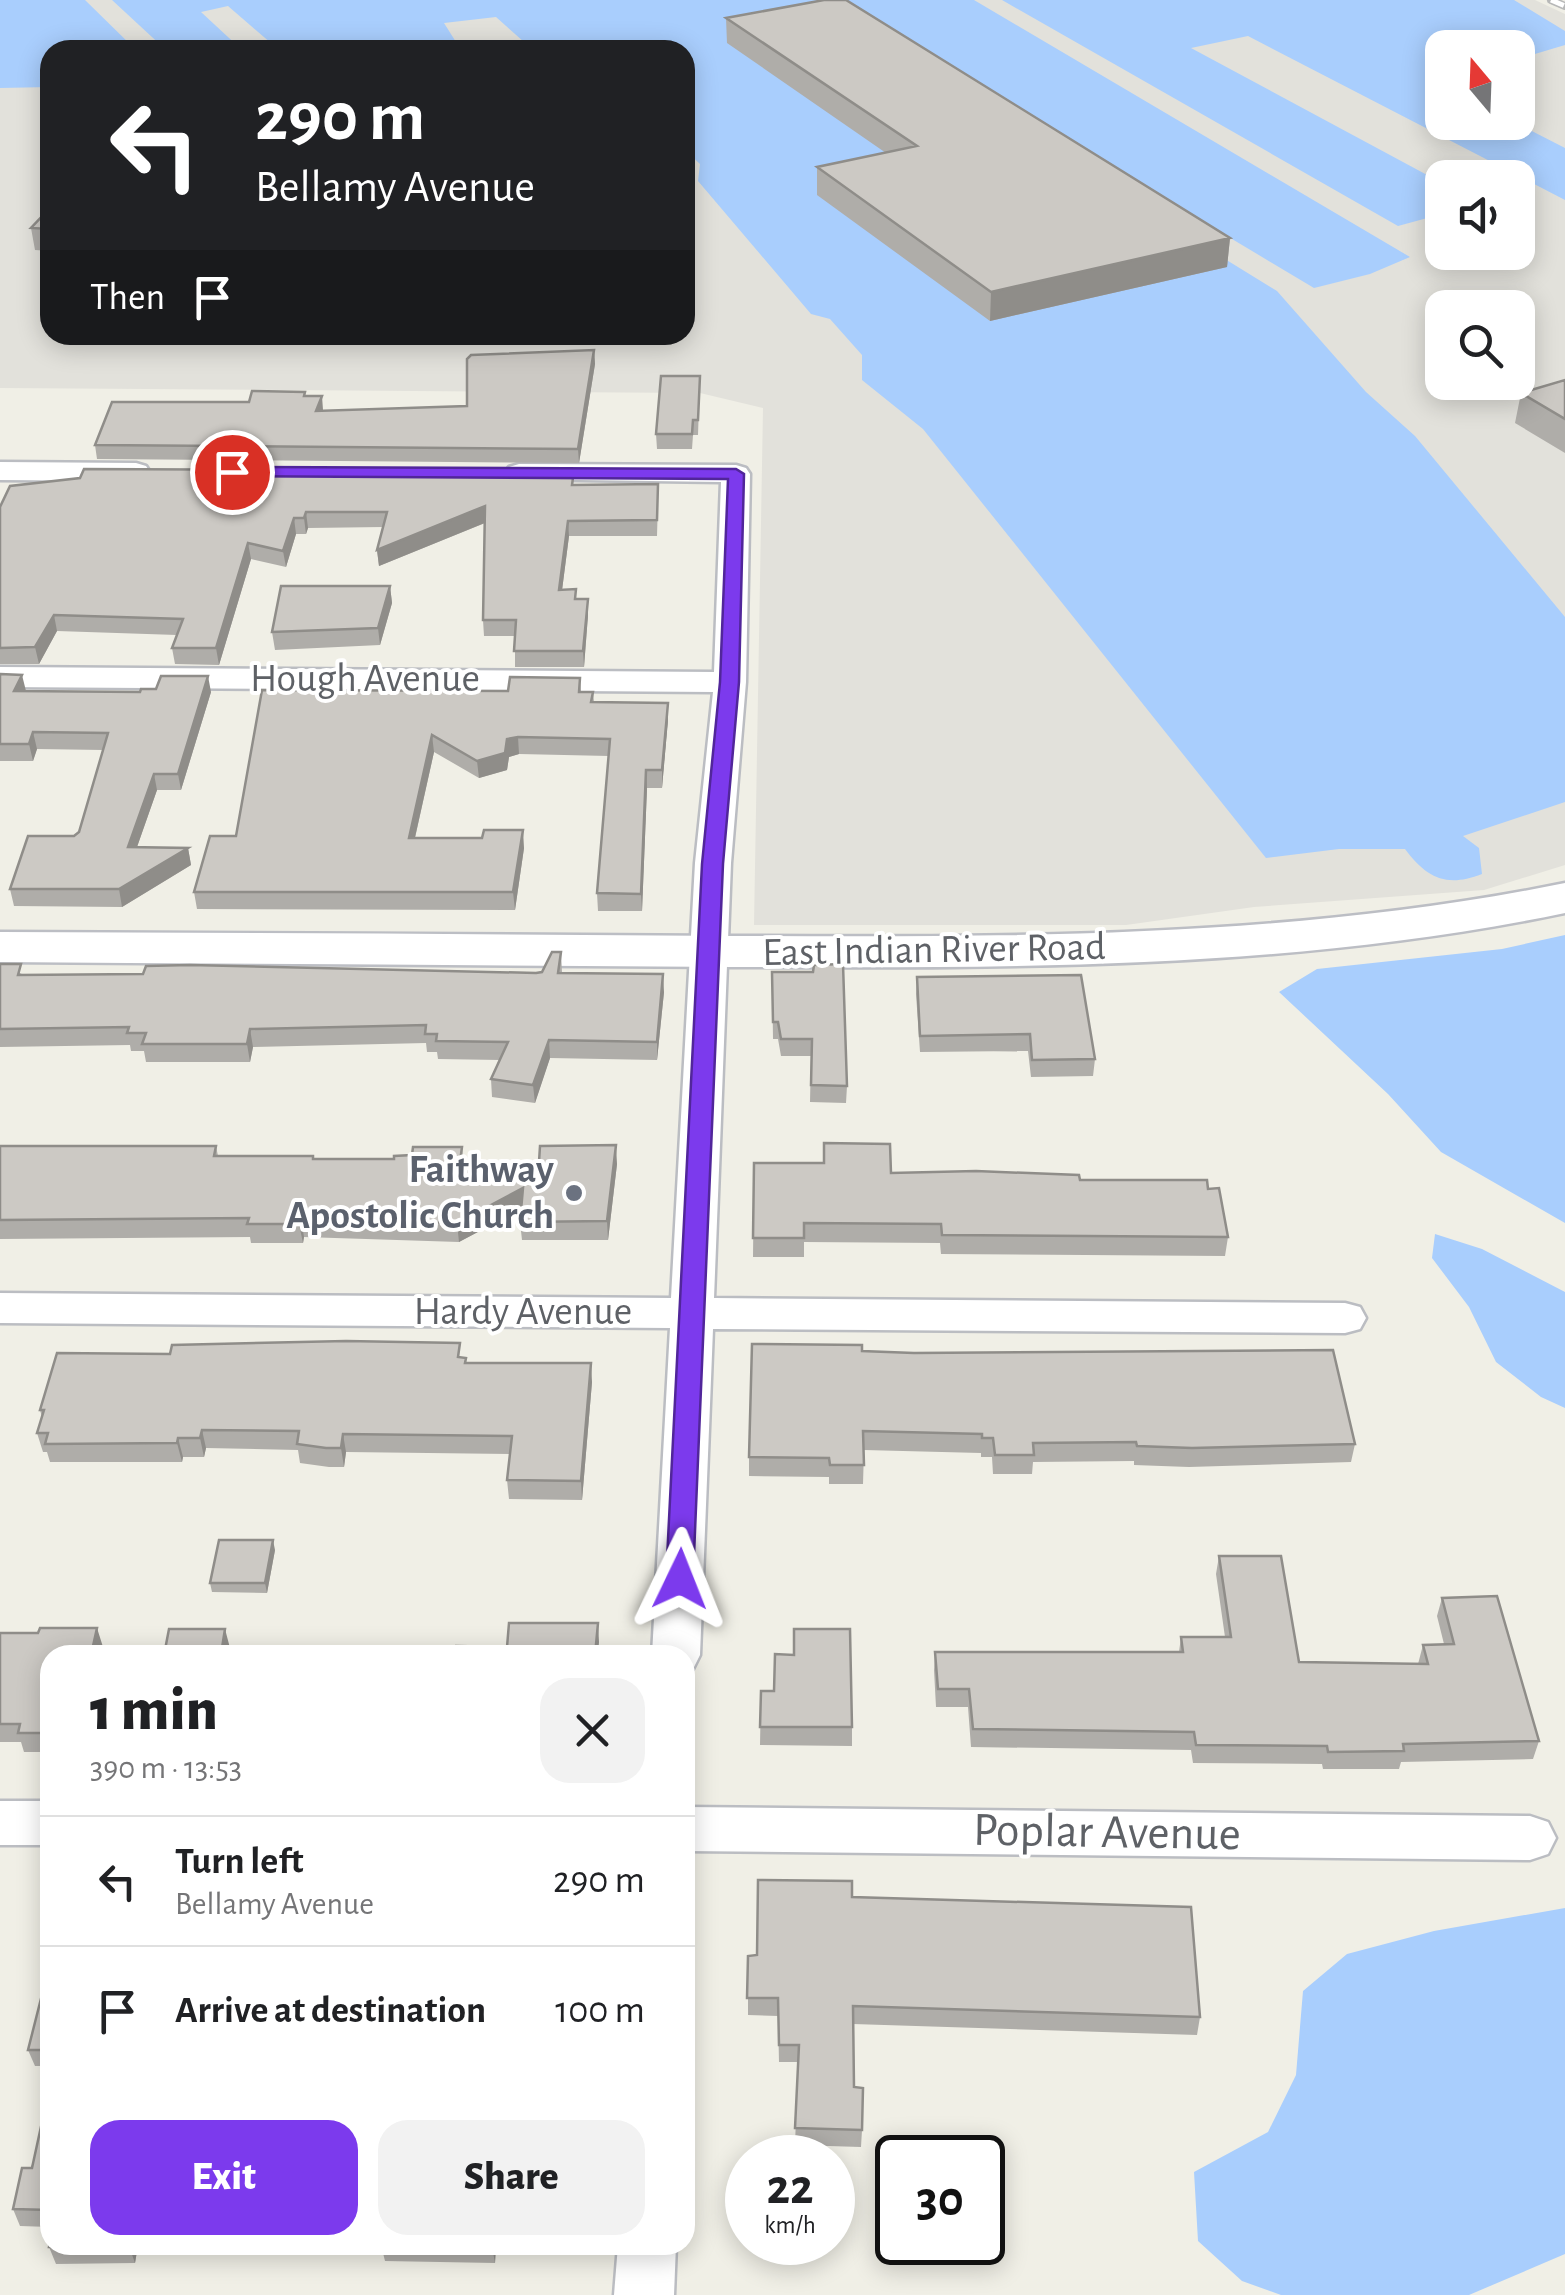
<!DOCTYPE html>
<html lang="en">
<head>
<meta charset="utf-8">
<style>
  :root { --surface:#fff; --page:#f2f2f2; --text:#202124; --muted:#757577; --line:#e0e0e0; --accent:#7c3aed }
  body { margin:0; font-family:"Alegreya Sans",sans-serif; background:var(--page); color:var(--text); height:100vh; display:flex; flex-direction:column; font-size:38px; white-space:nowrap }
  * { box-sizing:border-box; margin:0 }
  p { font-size:32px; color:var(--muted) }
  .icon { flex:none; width:55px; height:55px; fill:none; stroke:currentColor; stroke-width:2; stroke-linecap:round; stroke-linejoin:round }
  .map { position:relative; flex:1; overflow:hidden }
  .drawer { position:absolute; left:40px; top:1645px; width:655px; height:610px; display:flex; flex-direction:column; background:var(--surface); border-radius:30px; box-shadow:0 5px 25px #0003 }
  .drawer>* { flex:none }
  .banner { position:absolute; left:40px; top:40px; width:655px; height:305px; border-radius:30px; box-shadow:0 5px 25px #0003; background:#202124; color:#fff; overflow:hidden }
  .needle { width:65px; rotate:341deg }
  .fabs { position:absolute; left:1425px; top:30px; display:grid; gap:20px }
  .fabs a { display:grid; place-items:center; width:110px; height:110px; border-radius:20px; background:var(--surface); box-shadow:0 5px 25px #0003; font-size:50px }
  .speed { position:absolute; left:725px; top:2135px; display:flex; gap:20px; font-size:50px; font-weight:700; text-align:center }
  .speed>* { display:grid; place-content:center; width:130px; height:130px; border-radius:50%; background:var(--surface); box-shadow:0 5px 25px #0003; line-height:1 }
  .speed small { font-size:25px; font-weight:400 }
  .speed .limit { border:5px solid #111; border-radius:15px; background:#fff; color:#111 }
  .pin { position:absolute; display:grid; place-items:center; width:85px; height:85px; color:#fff; margin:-42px; border:5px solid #fff; border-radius:50%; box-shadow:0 2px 10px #0007 }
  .me { position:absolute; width:110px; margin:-55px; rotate:2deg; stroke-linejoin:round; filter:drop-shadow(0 0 8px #0008) }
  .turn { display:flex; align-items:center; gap:35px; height:210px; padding:0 50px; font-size:45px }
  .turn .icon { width:130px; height:130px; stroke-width:2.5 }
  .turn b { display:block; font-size:70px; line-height:85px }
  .then { display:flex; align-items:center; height:95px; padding:0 50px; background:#0003; gap:20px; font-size:38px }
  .round { display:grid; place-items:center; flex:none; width:105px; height:105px; border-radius:30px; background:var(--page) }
  .headline { display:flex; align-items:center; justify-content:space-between; height:170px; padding:0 50px }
  h1 { font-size:60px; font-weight:800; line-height:75px }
  .action { display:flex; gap:20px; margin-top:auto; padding:20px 50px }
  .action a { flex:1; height:115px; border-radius:30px; background:var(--accent); color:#fff; font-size:40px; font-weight:800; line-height:115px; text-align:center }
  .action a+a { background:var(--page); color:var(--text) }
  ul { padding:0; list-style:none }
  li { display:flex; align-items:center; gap:30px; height:130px; padding:0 50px; border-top:2px solid var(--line) }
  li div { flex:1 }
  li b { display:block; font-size:38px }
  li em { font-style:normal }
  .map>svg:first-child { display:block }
  .industrial { fill:#e2e1db; fill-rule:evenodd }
  .water { fill:#a9cefd }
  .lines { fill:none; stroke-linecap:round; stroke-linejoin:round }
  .street-casing { stroke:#bbbdc2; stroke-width:5 }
  .secondary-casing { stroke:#bcbec4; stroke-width:5 }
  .street { fill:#fff; fill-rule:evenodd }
  .secondary { fill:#fff; fill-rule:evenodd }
  .rail-casing { stroke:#b7b8b8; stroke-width:8 }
  .rail { stroke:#fff; stroke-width:5; stroke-dasharray:14; stroke-linecap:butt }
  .wall { fill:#afada9 }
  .shaded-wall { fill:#8f8d89 }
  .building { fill:#ccc9c4; stroke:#8f8d89; stroke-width:2.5 }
  .route { fill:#7c3aed; stroke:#51269a; stroke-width:2.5 }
  .worship-dot { fill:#6b7280; stroke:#fff; stroke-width:4 }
  .labels { text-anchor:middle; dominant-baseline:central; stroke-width:8; stroke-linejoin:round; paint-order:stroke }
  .street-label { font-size:40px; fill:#5e6166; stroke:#fff }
  .worship-label { font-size:40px; font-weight:bold; fill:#5b616d; stroke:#fff; text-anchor:end }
  .near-street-label { font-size:48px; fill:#5e6166; stroke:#fff }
</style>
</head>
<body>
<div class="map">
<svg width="1565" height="2295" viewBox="0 0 1565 2295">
  <rect width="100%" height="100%" fill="#f0efe6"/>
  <path class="industrial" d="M0,0H1535L1565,14V865L1484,890L1254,907L1126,925H754L763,408L700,393L0,388ZM1442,48H1518V122H1442ZM50,50H685V335H50ZM1442,178H1518V252H1442ZM1442,308H1518V382H1442Z"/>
  <path class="water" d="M0,0H85L136,50H50V87L0,88Z
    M112,0H974L1410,257L1370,274L1314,288L1058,135L1033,141L1277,291L1366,392L1415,436L1565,617V802L1463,836L1479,848L1482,874C1446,888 1427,878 1405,849H1339L1266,858L923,429L862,380V355L830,319L811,314L698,181L700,164L685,150V50H533L496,17L444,23L461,50H279L228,6L201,12L242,50H166Z
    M1002,0H1514L1565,31V45L1518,59V48H1442V122L1516,123L1565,148V200L1248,36L1191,48L1442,183V214L1398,226Z
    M1565,935V1223L1441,1152L1388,1094L1279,992L1317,969L1502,949Z
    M1435,1234L1482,1249L1565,1292V1408L1541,1397L1496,1362L1469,1307L1432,1258Z
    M1565,1908V2254L1469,2295H1281L1242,2281L1198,2241L1194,2172L1268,2132L1296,2075L1303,1991L1347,1954L1434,1931Z"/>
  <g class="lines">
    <g class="street-casing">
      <path id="street" d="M0,462L136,463L146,466L150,472L146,478L136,481L0,480Z
        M519,464L736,465L746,468L750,474L746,682L731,863L714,1298L1345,1303L1360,1307L1366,1318L1360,1329L1345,1333L713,1329L700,1655L693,1669L685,1672V1655H652L670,1328L0,1323V1293L671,1298L695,863L713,692L0,687V667L714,672L721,482L509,479L505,473L509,467Z
        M0,1801H50V1845H0Z
        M685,1807L1530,1816L1548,1822L1556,1838L1548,1854L1530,1860L685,1851Z
        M618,2245H676L674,2295H614Z"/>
    </g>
    <g class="secondary-casing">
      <path id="secondary" d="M1565,883V913C1292,970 1011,968 733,967C489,965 244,964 0,962V932C244,933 489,934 733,936C1011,937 1291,939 1565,883Z"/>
    </g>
    <use href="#street" class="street"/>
    <use href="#secondary" class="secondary"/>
    <g class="rail-casing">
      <path id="rail" d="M1551,0L1565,6"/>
    </g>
    <use href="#rail" class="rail"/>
  </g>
  <path class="wall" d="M726,18L1230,238L1227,267L990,321L817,195V167L886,153L727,43Z
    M50,208V251L35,250L31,228Z
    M594,350L595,364L579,463L97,459L95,445L249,402L306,396L323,411L467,406Z
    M700,376L698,435H693L692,449H657L656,434Z
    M1565,380V453L1515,423L1521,393Z
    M575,485L658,500L657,536H569L562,590L577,599L588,615L584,667H515V636H484L483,620L485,523L379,566L377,550L383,527L308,528L306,534H296L286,567L251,559L219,665L175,664L172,648L177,635L57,631L39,664H0V507Z
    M390,586L392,603L380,645L275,650L272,632Z
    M0,674L26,691L211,692L181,790H157L137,847L188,848L191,865L122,907L14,906L10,889L79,832L103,750L37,749L33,761H0Z
    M580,678L581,692H593L594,702L668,703V720L662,788H647L642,911H598L597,893L609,756L519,754L509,757L507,770L479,778L434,752L415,838L524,848L515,910L197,909L194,892L236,836L508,691Z
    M561,952L562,973L664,992L657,1060L550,1058L535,1103L492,1097L491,1079L500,1060L438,1059L437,1052H427L426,1043L253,1047L250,1062H146L144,1051H131L130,1045L0,1047V964L24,975L542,972Z
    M772,972L847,1086L846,1103L810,1102L811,1056H781L778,1039H773Z
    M917,977L1095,1059L1093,1076L1031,1077L1028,1051L920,1052L916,994Z
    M0,1146H216L218,1156L314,1159H394L462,1147L463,1162L617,1164L608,1240H522L520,1222L521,1209L459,1242L304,1237L303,1243H251L250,1237L0,1239Z
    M754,1163L891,1173L1080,1180L1208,1189L1228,1237L1225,1256L941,1254L940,1243L804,1242V1257H753Z
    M862,1351L1355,1444L1351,1462L1189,1467L1134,1465V1461L1033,1462L1032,1474H993L992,1457H981V1453L864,1450L863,1484H829V1477L749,1476V1457Z
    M461,1358H466V1363L592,1382L582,1500L509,1499L507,1480L510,1454L346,1452L344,1467H329L300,1463L298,1450L206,1448L204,1457H183L182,1462H50L47,1452H43L37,1433L42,1417L40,1410Z
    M275,1550L267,1593L212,1592L210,1583Z
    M1219,1556L1299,1662L1418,1664L1423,1645L1444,1644L1437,1616L1442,1598L1539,1741L1533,1759L1401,1762L1399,1769H1323L1322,1764L1193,1763L1191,1750L971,1747L968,1707H936L934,1670L935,1652H1179L1181,1637H1225L1216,1574Z
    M0,1633L103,1647L50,1655V1752H24L21,1742H0Z
    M794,1655L852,1727V1746L760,1745L761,1691H774Z
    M852,1897L1200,2017L1197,2035L853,2024L854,2087L862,2130L861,2147L795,2145L798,2062H779L778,2016L748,2015V1956L757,1955Z
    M50,1963V2066H35L28,2050Z
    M50,2122V2227L20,2226L13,2209Z
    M138,2245L135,2263L56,2264L49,2247Z
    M381,2245H496L495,2263L385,2261Z"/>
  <path class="shaded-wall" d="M1230,238L1227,267L990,321L991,292Z
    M594,350L595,364L579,463L578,449Z
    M322,396L323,410L318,425L316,411Z
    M485,506L487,522L379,566L377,550Z
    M306,512L308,528L306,534L304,518Z
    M294,518L296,534L286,567L283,551Z
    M568,521L569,536L560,606L559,590Z
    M248,543L251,559L219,665L216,648Z
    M390,586L392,603L380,645L378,628Z
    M588,599V615L584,667L583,651Z
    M54,615L57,631L39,664L35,647Z
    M22,675L26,691H14Z
    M208,676L211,692L181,790L178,774Z
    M668,703V720L662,788V770Z
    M33,732L37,749L33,761L29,744Z
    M432,735L434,752L411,855L409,838Z
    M518,737L519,754L509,757L507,770L479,778L477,761L507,739Z
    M646,770L647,788L642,911L641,894Z
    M154,774L157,790L131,864L128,847Z
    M523,830L524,848L515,910L513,892Z
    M188,848L191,865L122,907L119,889Z
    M663,974L664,992L657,1060V1042Z
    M250,1029L253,1047L250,1062L247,1044Z
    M549,1040L550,1058L535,1103L533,1085Z
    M616,1145L617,1164L608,1240L607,1221Z
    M523,1188L525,1207L459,1242L457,1223Z
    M301,1218L304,1237L303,1243L299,1224Z
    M591,1363L592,1382L582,1500L581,1481Z
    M202,1430L206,1448L204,1457L200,1438Z
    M343,1434L346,1452L344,1467L341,1448Z
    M178,1438L183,1457L182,1462L177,1443Z
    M273,1540L275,1550L267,1593L265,1583Z
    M598,1623L599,1642L598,1655H595Z
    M97,1628L103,1647L101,1655H91Z
    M225,1629L230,1648H222Z
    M129,2245H138L135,2263L129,2246Z
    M492,2245H496L495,2263L492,2246Z"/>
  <path class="building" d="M824,0H846L1230,238L991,292L817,167L917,146L726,18Z
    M50,208V229L31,228Z
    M594,350L578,449L95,445L112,402H249L252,391L305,392L304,396H322L316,411L467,406V359L471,355Z
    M661,376H700L698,420H693L692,434H656Z
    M1565,380V419L1521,393Z
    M84,469L574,471L572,485L658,484L657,520L568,521L559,590L576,589L575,599H588L583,651H514L516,620H483L485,506L377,550L387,512H306L304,518H294L283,551L248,543L216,648H172L183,619L54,615L35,647L0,648V507L10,486L80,478Z
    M281,586H390L378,628L272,632Z
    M0,674L22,675L14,691L140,692L141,689H156L161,676H208L178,774H154L128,847L188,848L119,889H10L28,836H74L79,832L108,733L33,732L29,744H0Z
    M510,677L580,678L579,692H593L591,702L668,703L662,770H646L641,894L597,893L610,739L518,737L507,739L505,753L477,761L432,735L409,838H482L484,830H523L513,892H194L210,836H236L262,690L508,691Z
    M552,952H561L558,973L663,974L657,1042L549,1040L533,1085L491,1079L508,1042L436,1041L437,1034H425L426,1025L250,1029L247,1044H142L146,1033H127L129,1027L0,1029V964H21L18,975L143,974L146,966L190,965L536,973L542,972Z
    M843,964L847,1086L811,1085L812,1039H781L778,1022H773L772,972H813L814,965Z
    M1081,975L1095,1059L1032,1060L1030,1034L920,1036L917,977Z
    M824,1143L890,1144L891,1173L976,1171L1079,1175L1080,1180H1207L1208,1189L1219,1188L1228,1237L942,1235L941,1224L804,1223V1238H753L754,1163H824Z
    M616,1145L607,1221L520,1222L523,1188L457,1223L301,1218L299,1224H247L249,1218L0,1220V1146H216L214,1156H313V1159H394V1156L412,1155L413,1147H462L460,1162H539L540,1146Z
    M346,1341L460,1343L458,1357L466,1358L465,1363H591L581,1481L507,1480L512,1436L343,1434L341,1448H326L297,1444L299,1431L202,1430L200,1438H178L177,1443L45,1444L48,1433H37L44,1410H40L57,1353L170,1354L172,1345Z
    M752,1344L862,1345V1351L914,1353L1333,1350L1355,1444L1192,1448L1137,1446L1136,1442L1033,1443L1034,1455H995L993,1438H982V1434L863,1431L864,1465H830L829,1458L749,1457Z
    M219,1540H273L265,1583H210Z
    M1219,1556H1281L1299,1662L1428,1664L1423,1645L1454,1644L1442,1598L1497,1596L1539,1741L1403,1744L1404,1751L1328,1752L1327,1746L1196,1745L1194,1732L973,1729L969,1689H938L935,1652H1183L1181,1637H1231Z
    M509,1623H598L595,1655H164L169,1629H225L222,1648L455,1651L456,1646L507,1647Z
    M40,1628H97L91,1655H50V1733H18L20,1724H0V1633H38Z
    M794,1629H850L852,1727H760L761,1691H774L775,1654L794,1655Z
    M758,1880L852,1881V1897L1191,1907L1200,2017L853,2006L854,2087L863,2088L862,2130L795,2128L799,2045H779L778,1998H747L748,1956L757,1955Z
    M50,1963V2050H28Z
    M42,2122H50V2210L13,2209L22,2168H32Z
    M50,2242V2245H129V2246L49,2247Z
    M410,2245H492V2246Z"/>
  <path class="route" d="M232,467L736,469L744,474L739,682L723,864L693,1579L689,1587L680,1590L670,1587L666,1579L702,864L720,682L728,479L227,476L224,472Z"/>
  <circle class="worship-dot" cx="574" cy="1193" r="10"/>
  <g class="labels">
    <g class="street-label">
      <text x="365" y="679">Hough Avenue</text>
      <text transform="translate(934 950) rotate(-1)">East Indian River Road</text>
      <text x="523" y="1312">Hardy Avenue</text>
    </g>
    <g class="worship-label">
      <text x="554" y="1170">Faithway<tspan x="554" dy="46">Apostolic Church</tspan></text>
    </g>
    <g class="near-street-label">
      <text transform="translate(1107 1833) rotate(1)">Poplar Avenue</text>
    </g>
  </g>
</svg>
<div class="fabs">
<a><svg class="needle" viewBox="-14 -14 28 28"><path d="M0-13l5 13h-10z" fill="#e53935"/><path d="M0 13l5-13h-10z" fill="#757577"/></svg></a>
<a><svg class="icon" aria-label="sound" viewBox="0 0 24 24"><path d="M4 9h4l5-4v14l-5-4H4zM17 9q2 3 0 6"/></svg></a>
<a><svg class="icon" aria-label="search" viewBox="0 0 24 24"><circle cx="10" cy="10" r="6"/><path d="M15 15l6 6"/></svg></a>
</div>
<div class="speed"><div>22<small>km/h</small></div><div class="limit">30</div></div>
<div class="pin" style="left:232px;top:472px;background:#d93025"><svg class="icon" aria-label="arrive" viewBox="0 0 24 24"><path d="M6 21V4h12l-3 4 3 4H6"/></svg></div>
<svg class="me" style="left:680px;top:1579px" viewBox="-20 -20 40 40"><path d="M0-17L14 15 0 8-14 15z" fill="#7c3aed" stroke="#fff" stroke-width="4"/></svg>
<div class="banner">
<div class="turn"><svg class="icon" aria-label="left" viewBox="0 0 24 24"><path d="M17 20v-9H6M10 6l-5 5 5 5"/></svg><div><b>290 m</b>Bellamy Avenue</div></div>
<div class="then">Then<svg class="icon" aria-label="arrive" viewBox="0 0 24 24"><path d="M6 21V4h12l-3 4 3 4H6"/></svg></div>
</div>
<section class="drawer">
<div class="headline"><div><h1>1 min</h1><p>390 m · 13:53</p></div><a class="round"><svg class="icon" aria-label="close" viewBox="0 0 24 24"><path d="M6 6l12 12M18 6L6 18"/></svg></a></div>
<ul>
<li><svg class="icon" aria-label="left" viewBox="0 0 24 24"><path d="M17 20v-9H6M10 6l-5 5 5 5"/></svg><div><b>Turn left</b><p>Bellamy Avenue</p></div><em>290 m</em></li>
<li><svg class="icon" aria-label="arrive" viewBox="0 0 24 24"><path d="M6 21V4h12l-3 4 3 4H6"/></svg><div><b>Arrive at destination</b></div><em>100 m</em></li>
</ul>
<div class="action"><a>Exit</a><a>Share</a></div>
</section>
</div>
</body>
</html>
